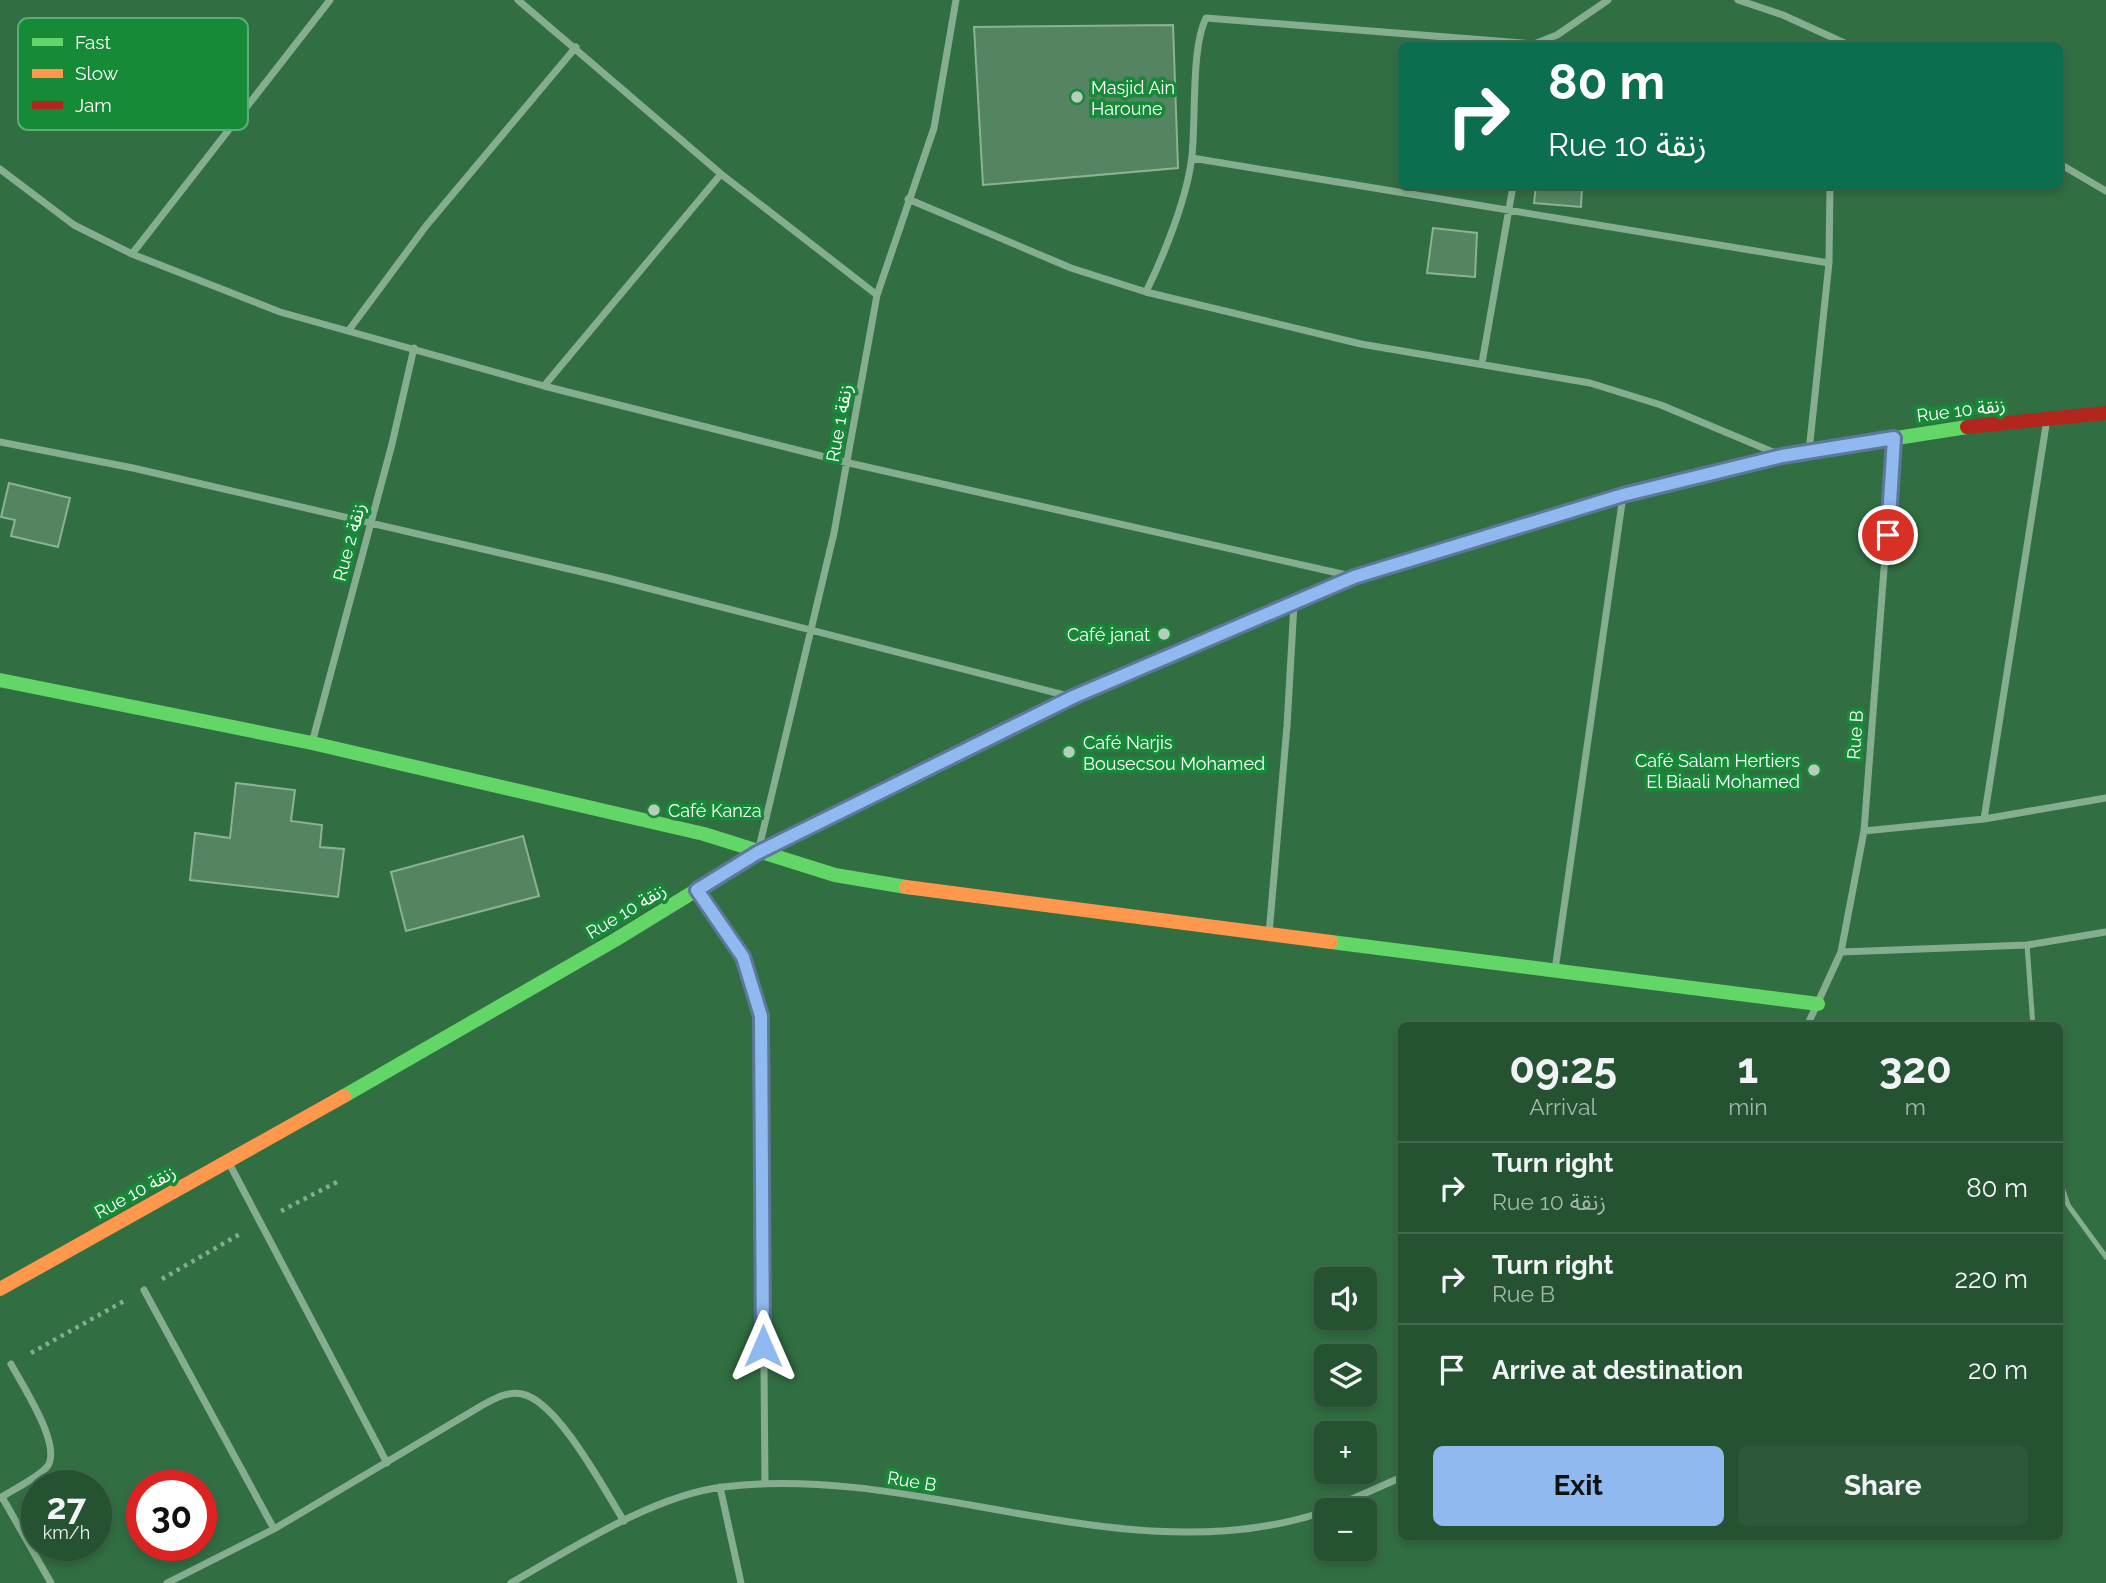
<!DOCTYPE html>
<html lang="en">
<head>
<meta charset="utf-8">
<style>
  :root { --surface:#255332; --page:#2d593a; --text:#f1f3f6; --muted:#a3b6ac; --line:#42694d; --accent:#90b9f0 }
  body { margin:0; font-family:Raleway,"Noto Sans Arabic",sans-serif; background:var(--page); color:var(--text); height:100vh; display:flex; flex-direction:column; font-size:26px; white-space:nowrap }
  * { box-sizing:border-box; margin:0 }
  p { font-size:23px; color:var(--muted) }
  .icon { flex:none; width:38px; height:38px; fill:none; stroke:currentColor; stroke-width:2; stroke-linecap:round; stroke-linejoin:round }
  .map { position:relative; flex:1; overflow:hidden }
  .panel { position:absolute; left:1398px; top:1022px; width:665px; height:518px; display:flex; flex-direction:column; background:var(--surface); border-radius:10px; box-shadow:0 4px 10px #0003,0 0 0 2px var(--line) }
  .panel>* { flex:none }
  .banner { position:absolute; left:1398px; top:42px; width:665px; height:147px; border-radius:10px; box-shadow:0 4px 10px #0003,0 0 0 2px var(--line); background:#0b6e4f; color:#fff; overflow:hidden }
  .buttons { position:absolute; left:1314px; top:1267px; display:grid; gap:14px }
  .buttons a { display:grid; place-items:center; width:63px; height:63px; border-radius:10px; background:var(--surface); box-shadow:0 4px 10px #0003,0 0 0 2px var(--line); font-size:35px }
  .speed { position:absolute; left:21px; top:1470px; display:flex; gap:14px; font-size:35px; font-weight:700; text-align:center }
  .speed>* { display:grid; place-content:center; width:91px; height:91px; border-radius:50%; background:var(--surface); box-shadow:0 4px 10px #0003,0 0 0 2px var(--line); line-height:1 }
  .speed small { font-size:18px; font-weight:400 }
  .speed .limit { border:10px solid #d22; background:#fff; color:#111 }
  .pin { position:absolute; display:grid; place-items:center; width:60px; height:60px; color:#fff; margin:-30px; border:4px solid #fff; border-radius:50%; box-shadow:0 2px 7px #0007 }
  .me { position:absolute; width:77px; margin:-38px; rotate:0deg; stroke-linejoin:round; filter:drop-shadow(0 0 5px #0008) }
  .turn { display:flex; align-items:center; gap:24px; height:147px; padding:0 35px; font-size:32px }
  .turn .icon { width:91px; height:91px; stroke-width:2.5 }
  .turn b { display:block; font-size:49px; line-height:60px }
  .eta { display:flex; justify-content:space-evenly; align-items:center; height:119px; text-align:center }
  .eta b { font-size:42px; font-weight:700; line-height:49px }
  .primary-button { display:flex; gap:14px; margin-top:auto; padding:14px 35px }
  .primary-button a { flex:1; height:80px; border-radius:10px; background:var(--accent); color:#111; font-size:28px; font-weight:700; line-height:80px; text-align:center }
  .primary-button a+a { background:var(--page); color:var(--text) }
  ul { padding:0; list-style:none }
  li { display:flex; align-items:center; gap:21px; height:91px; padding:0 35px; border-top:2px solid var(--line) }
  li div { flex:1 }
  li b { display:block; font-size:26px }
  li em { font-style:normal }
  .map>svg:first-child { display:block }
  .building { fill:#548461; stroke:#8cb296; stroke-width:2 }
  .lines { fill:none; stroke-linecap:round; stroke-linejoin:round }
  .path { stroke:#84ae8f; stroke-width:4.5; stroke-dasharray:3.5 5; stroke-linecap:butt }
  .lane { stroke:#84ae8f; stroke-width:5 }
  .street { stroke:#84ae8f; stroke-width:7 }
  .fast { stroke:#63d668; stroke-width:14 }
  .slow { stroke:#ff974d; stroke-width:14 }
  .jam { stroke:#b3261e; stroke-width:14 }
  .route-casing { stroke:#5e789c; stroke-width:18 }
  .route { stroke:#90b9f0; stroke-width:12 }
  .poi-dot { fill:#b7cdbd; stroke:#168a37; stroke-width:2.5 }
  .labels { text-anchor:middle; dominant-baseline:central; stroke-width:7; stroke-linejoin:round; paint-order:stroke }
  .poi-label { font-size:18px; fill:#fff; stroke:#168a37; text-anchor:start }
  .street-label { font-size:18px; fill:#fff; stroke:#168a37 }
  .key { fill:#168a37; stroke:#5cad73; stroke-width:2 }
  .key-label { font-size:19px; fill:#fff }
</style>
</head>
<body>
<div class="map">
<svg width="2106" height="1583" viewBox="0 0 2106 1583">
  <rect width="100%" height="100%" fill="#316f42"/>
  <path class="building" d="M1173,25L1178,168L983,185L974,27Z
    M1536,186H1582L1581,207L1534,203Z
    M1433,228L1477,233L1475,277L1427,273Z
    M9,483L70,498L58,547L11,536L15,520L1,517Z
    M236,783L295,790L291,821L322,825L320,847L344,849L338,897L190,880L195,833L230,838Z
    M523,836L539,896L406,931L391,872Z"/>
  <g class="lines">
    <path class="path" d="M281,1211L337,1182
      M162,1279L240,1234
      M31,1353L124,1301"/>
    <path class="lane" d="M2027,945L2033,1026
      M2060,1181L2068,1205L2106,1257"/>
    <path class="street" d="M518,0L721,174L877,295
      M1738,0L1783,15L1851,46
      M1192,158L1829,263
      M2060,164L2106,191
      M0,169L74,225L132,254L280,312L544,386L849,463L1351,576
      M908,199L1071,268L1146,292L1361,344L1590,383L1661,405L1780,455
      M132,254L330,0
      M1146,292C1164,255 1188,196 1192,155C1196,119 1191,48 1206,18L1534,44L1557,35L1608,0
      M349,330L426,226L576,47
      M1482,363L1513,186
      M544,386L721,174
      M0,442L133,468L608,578L1072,697
      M1809,451L1829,263L1830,186
      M312,743L392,444L414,348
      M1984,819L2047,419
      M1864,831L1984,819L2106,798
      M758,852L834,533L877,295L934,128L956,0
      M697,890L743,957L761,1016L765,1484
      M1269,934L1287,726L1294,604
      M1841,952L2027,945L2106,932
      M1555,970L1623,496
      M1807,1026L1841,952L1864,831L1894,438
      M229,1163L387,1463
      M144,1290L274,1529
      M720,1487L741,1583
      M2,1497L51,1583
      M0,1498C14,1489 34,1480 46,1468C65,1449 22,1385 11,1364
      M1327,1510L1402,1477
      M167,1583L274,1529L481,1406C494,1399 506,1391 522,1394C558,1401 605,1491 624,1521
      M511,1583C571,1549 654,1495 723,1487C922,1462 1129,1578 1326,1511"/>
    <path class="fast" d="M1263,616L1355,577L1624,495L1782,456L1967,427
      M0,680L312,743L704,834L835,875L906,887
      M1331,942L1818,1004
      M344,1096L615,940L757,853L896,784"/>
    <path class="slow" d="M896,784L1073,697L1263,616
      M906,887L1331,942
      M0,1289L344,1096"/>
    <path class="jam" d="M1967,427L2106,413"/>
  </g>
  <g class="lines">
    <g class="route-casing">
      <path id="route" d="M763,1346L761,1016L743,957L697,890L757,853L1073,697L1354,577L1623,495L1782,456L1894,438L1888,535"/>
    </g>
    <use href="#route" class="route"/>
  </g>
  <g class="poi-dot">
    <circle cx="1077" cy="97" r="7"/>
    <circle cx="1164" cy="634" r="7"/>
    <circle cx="1069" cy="752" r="7"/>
    <circle cx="1814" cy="770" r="7"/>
    <circle cx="654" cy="810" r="7"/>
  </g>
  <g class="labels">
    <g class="poi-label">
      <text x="1091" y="87">Masjid Ain<tspan x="1091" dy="21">Haroune</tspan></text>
      <text x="1150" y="634" text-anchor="end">Café janat</text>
      <text x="1083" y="742">Café Narjis<tspan x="1083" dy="21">Bousecsou Mohamed</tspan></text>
      <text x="1800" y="760" text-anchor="end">Café Salam Hertiers<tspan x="1800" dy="21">El Biaali Mohamed</tspan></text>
      <text x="668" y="810">Café Kanza</text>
    </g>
    <g class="street-label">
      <text transform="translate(1961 410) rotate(-7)">Rue 10 زنقة</text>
      <text transform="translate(839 423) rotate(-80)">Rue 1 زنقة</text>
      <text transform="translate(349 542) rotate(-75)">Rue 2 زنقة</text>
      <text transform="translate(1855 735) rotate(-86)">Rue B</text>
      <text transform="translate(626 911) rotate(-31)">Rue 10 زنقة</text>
      <text transform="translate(135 1192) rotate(-29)">Rue 10 زنقة</text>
      <text transform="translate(912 1481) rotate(9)">Rue B</text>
    </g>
  </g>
  <rect x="18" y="18" width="230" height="112" rx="10" class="key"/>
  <rect x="32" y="38" width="31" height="8" fill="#63d668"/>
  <rect x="32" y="69" width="31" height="9" fill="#ff974d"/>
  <rect x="32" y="101" width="31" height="8" fill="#b3261e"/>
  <g class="key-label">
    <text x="75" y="49">Fast</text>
    <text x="75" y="80">Slow</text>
    <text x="75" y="112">Jam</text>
  </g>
</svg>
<div class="buttons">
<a><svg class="icon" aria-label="sound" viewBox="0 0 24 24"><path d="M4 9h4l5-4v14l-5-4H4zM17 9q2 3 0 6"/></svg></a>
<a><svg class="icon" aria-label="layers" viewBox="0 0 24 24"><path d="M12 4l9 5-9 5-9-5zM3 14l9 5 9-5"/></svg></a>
<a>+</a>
<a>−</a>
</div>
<div class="speed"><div>27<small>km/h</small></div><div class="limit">30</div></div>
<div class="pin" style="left:1888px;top:535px;background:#d93025"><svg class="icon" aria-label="arrive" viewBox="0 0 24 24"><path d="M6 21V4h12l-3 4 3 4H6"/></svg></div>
<svg class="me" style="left:763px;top:1346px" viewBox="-20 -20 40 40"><path d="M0-17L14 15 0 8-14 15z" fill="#90b9f0" stroke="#fff" stroke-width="4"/></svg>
<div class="banner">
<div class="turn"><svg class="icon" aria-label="right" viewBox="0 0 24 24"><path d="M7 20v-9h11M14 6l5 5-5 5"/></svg><div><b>80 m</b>Rue 10 زنقة</div></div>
</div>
<section class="panel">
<div class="eta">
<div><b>09:25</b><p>Arrival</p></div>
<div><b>1</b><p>min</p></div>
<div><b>320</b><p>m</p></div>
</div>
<ul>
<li><svg class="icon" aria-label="right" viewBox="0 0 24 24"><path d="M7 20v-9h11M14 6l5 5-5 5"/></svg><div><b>Turn right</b><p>Rue 10 زنقة</p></div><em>80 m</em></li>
<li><svg class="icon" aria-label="right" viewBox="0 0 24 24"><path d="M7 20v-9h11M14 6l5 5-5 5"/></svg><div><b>Turn right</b><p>Rue B</p></div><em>220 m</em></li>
<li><svg class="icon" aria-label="arrive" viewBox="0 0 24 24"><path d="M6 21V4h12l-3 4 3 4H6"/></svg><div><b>Arrive at destination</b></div><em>20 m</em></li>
</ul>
<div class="primary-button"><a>Exit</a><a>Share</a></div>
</section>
</div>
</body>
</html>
